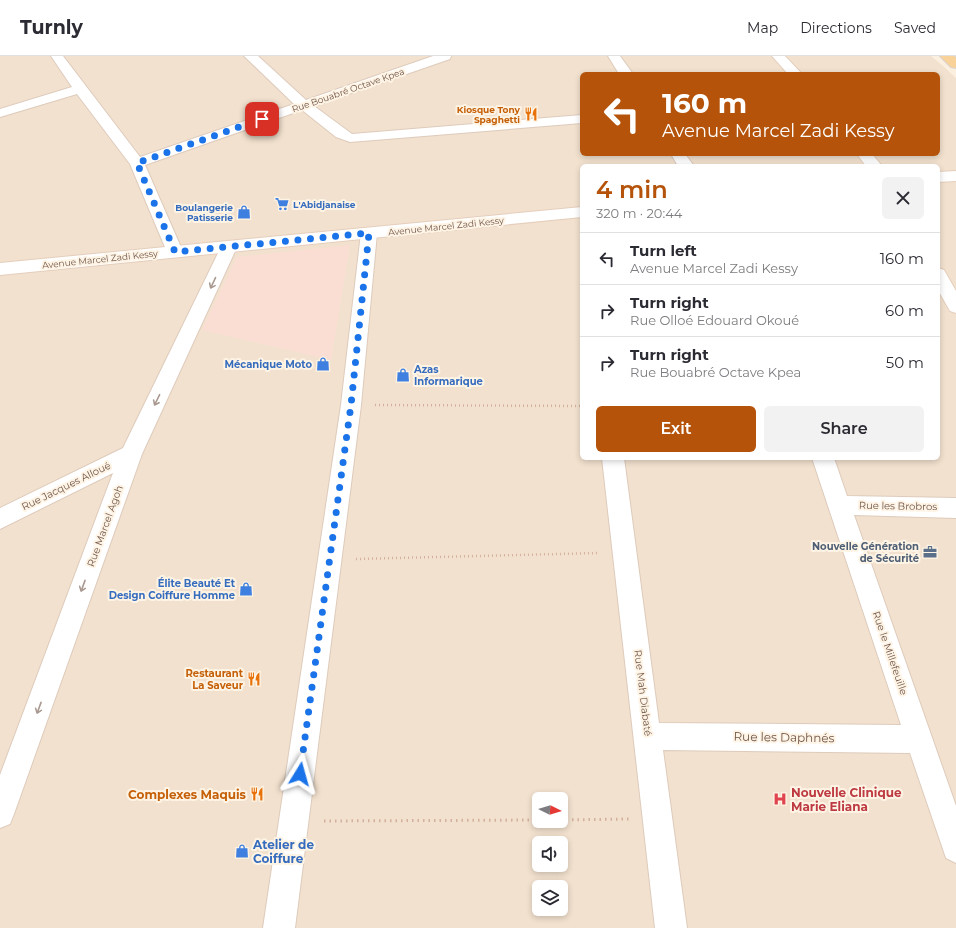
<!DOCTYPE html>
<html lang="en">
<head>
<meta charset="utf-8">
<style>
  :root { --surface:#fff; --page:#f2f2f3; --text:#2b2b33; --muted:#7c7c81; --line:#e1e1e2; --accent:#b45309 }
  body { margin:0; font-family:Montserrat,sans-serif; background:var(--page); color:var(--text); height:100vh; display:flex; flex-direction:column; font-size:15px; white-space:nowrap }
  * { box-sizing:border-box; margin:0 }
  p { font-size:13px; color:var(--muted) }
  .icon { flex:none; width:22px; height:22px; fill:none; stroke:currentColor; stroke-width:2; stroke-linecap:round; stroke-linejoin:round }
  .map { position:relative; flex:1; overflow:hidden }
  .panel { position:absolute; left:580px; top:108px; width:360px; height:296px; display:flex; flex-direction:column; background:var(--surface); border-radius:6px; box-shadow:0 2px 6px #0003 }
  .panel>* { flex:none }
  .guide { position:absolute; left:580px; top:16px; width:360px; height:84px; border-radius:6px; box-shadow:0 2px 6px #0003; background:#b45309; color:#fff; overflow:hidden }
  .needle { width:26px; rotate:95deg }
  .tools { position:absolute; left:532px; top:736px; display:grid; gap:8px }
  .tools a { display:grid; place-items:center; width:36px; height:36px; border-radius:6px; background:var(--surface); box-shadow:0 2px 6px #0003; font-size:20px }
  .pin { position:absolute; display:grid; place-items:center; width:34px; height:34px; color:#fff; margin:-17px; border-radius:8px; box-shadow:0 2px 6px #0006 }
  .me { position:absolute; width:44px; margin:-22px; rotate:8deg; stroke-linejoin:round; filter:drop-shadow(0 0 3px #0008) }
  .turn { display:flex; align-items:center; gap:14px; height:84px; padding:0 16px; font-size:18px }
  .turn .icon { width:52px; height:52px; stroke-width:2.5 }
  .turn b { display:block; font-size:28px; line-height:34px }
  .round { display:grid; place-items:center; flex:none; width:42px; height:42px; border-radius:6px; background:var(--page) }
  .summary { display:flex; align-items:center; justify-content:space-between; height:68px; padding:0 16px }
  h1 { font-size:24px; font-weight:600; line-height:30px; color:var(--accent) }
  .button { display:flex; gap:8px; margin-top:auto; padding:8px 16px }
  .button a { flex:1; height:46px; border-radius:6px; background:var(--accent); color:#fff; font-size:16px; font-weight:600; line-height:46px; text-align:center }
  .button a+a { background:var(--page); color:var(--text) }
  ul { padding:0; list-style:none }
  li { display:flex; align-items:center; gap:12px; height:52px; padding:0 16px; border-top:1px solid var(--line) }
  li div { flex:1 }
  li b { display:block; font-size:15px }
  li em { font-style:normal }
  header { display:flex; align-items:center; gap:24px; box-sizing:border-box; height:56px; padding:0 20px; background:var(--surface); border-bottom:1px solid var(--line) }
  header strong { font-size:19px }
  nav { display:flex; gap:22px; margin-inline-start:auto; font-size:14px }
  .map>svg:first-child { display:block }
  .residential { fill:#f2e1ce; fill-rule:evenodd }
  .commercial { fill:#fbded3 }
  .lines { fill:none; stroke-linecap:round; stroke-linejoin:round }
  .street-casing { stroke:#decbbc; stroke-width:2 }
  .secondary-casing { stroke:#e5cebc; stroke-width:2 }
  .primary-casing { stroke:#dad3cf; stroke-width:2 }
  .path-far1 { stroke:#d3b09c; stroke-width:2.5; stroke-dasharray:1 3; stroke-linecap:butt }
  .path { stroke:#d3b09c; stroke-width:3; stroke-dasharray:1.5 4; stroke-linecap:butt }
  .street { fill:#fff; fill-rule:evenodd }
  .secondary { fill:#fff; fill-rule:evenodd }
  .primary { fill:#f8d299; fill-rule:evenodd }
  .oneway { stroke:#a99991 }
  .route { stroke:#1a73e8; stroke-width:7; stroke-dasharray:0 12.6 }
  .labels { text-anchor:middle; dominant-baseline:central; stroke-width:4; stroke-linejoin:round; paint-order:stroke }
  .far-street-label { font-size:9px; fill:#705548; stroke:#fef4e5 }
  .far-food-label { font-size:9px; font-weight:bold; fill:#c56008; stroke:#fef4e5; text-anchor:end }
  .far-shop-label { font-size:9px; font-weight:bold; fill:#366cbe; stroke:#fef4e5; text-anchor:start }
  .shop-label { font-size:10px; font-weight:bold; fill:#366cbe; stroke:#fef4e5; text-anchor:end }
  .street-label { font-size:10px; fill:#705548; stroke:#fef4e5 }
  .service-label { font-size:10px; font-weight:bold; fill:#4e5e75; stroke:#fef4e5; text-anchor:end }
  .food-label { font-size:10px; font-weight:bold; fill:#c56008; stroke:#fef4e5; text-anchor:end }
  .near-street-label { font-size:12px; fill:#705548; stroke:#fef4e5 }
  .near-health-label { font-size:12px; font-weight:bold; fill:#be3a42; stroke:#fef4e5; text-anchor:start }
  .near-food-label { font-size:12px; font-weight:bold; fill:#c56008; stroke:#fef4e5; text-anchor:end }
  .near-shop-label { font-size:12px; font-weight:bold; fill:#366cbe; stroke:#fef4e5; text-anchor:start }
</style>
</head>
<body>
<header>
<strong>Turnly</strong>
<nav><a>Map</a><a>Directions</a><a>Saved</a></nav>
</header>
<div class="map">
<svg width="956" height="872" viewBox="0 0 956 872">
  <rect width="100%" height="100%" fill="#fbf0df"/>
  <path class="residential" d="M0,0H931L943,10L956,22V872H0ZM582,18H938V98H582ZM582,110H938V402H582ZM539,743H561V765H539ZM539,787H561V809H539ZM539,831H561V853H539Z"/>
  <path class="commercial" d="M350,189L331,304L202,274L237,201Z"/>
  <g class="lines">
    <g class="street-casing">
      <path id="street" d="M51,0H63L140,101L294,48L244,0H258L306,44L433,0H451L450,3L314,50L352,78L582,59V67L350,86L336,81L302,54L145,109L183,196L181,200L175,201L169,200L167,196L130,108L77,38L0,61V53L72,31Z
        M608,0H620L633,18H619Z
        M671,98H685L694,110H678Z
        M369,172L375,173L377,177L361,349L295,872H263L341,349L361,177L363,173Z
        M229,186L235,187L237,191L142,398L14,758L10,768L0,772V719L113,417L0,473V452L123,392L221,191L223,187Z
        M602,402H624L659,667L901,669L812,402H834L847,440L956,442V462L854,459L956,750V807L946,802L910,697L663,694L687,872H655Z"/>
    </g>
    <g class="secondary-casing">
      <path id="secondary" d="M772,0H785L802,18H788Z
        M857,98H872L882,110H866Z
        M956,115V125L938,126V116Z
        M582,151V161L0,219V207Z
        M938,212L944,214L956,235V257L950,255L938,234Z"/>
    </g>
    <g class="primary-casing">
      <path id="primary" d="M940,0H954L956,2V12L951,11Z"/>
    </g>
    <path class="path-far1" d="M375,349L582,350
      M356,503L599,497"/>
    <path class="path" d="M561,764L629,763
      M324,765L539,764"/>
    <use href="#street" class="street"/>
    <use href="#secondary" class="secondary"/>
    <use href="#primary" class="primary"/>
  </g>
  <defs><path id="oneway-shaft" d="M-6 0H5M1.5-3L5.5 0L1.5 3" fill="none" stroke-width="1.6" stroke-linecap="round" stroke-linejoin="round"/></defs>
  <g class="oneway">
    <use href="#oneway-shaft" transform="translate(213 227) rotate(115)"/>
    <use href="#oneway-shaft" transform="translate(157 344) rotate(116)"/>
    <use href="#oneway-shaft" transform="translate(83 530) rotate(110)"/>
    <use href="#oneway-shaft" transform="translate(39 652) rotate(110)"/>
  </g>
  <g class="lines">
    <path class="route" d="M262,63L137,107L175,196L369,177L351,349L300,718"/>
  </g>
  <defs>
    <g id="restaurant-bare" transform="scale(1.08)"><path d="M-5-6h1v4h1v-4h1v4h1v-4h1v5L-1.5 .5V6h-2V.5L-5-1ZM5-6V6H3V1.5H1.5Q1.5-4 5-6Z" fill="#e8710a" stroke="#fef4e5" stroke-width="2.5" paint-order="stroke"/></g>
    <g id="supermarket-bare" transform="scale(1.08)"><path d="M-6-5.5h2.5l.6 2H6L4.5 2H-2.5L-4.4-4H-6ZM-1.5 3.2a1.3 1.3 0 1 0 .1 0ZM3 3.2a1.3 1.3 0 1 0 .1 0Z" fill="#3f7fe0" stroke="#fef4e5" stroke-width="2.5" paint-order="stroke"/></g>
    <g id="shop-bare" transform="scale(1.08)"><path d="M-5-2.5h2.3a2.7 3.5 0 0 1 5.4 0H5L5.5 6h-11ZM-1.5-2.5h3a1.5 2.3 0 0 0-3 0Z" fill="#3f7fe0" stroke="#fef4e5" stroke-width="2.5" paint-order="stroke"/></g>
    <g id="office-bare" transform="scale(1.08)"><path d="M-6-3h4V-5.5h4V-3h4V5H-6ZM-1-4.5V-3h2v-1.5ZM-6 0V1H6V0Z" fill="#5c6f8a" stroke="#fef4e5" stroke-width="2.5" paint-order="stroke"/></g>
    <g id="hospital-bare" transform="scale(1.08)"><path d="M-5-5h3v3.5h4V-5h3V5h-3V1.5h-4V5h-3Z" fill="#e0444e" stroke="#fef4e5" stroke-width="2.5" paint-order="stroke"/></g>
  </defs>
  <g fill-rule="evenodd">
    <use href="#restaurant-bare" x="531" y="58"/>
    <use href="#supermarket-bare" x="282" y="148"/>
    <use href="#shop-bare" x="244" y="156"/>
    <use href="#shop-bare" x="323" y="308"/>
    <use href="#shop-bare" x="403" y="319"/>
    <use href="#office-bare" x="930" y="496"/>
    <use href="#shop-bare" x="246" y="533"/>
    <use href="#restaurant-bare" x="254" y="623"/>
    <use href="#restaurant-bare" x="257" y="738"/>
    <use href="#hospital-bare" x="780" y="743"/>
    <use href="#shop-bare" x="242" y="795"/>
  </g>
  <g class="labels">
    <g class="far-street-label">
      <text transform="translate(348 34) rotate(-19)">Rue Bouabré Octave Kpea</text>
      <text transform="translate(446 170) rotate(-6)">Avenue Marcel Zadi Kessy</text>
      <text transform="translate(100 203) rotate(-6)">Avenue Marcel Zadi Kessy</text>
    </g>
    <g class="far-food-label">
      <text x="520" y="53">Kiosque Tony<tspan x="520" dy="10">Spaghetti</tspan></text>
    </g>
    <g class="far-shop-label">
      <text x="293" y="148">L'Abidjanaise</text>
      <text x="233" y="151" text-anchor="end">Boulangerie<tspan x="233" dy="10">Patisserie</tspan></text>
    </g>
    <g class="shop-label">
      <text x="312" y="308">Mécanique Moto</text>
      <text x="414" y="313" text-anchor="start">Azas<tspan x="414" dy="12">Informarique</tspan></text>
      <text x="235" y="527">Élite Beauté Et<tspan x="235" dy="12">Design Coiffure Homme</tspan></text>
    </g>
    <g class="street-label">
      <text transform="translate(66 430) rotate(-26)">Rue Jacques Alloué</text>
      <text transform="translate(898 450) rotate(1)">Rue les Brobros</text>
      <text transform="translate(105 470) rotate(-70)">Rue Marcel Agoh</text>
      <text transform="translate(890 597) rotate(71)">Rue le Millefeuille</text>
      <text transform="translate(643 637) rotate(83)">Rue Mah Diabaté</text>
    </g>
    <g class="service-label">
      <text x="919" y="490">Nouvelle Génération<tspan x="919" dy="12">de Sécurité</tspan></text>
    </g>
    <g class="food-label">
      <text x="243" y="617">Restaurant<tspan x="243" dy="12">La Saveur</tspan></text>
    </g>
    <g class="near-street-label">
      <text transform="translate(784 681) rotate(1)">Rue les Daphnés</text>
    </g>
    <g class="near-health-label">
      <text x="791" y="736">Nouvelle Clinique<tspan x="791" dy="14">Marie Eliana</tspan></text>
    </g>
    <g class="near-food-label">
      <text x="246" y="738">Complexes Maquis</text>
    </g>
    <g class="near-shop-label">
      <text x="253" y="788">Atelier de<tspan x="253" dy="14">Coiffure</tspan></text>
    </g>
  </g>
</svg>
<div class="tools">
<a><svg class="needle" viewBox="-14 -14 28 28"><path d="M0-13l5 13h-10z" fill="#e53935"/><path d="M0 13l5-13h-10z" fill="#7c7c81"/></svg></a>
<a><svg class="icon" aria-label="sound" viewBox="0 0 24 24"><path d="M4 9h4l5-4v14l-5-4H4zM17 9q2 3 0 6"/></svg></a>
<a><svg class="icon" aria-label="layers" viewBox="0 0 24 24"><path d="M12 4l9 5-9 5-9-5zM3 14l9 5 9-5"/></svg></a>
</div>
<div class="pin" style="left:262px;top:63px;background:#d93025"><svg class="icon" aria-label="arrive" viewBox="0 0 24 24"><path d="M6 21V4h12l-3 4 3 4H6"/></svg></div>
<svg class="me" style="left:300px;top:718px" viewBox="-20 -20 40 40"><path d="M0-17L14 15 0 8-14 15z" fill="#1a73e8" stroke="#fff" stroke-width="4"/></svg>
<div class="guide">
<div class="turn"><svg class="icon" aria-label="left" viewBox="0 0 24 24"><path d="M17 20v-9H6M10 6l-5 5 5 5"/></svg><div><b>160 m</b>Avenue Marcel Zadi Kessy</div></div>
</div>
<section class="panel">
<div class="summary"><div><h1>4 min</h1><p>320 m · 20:44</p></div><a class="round"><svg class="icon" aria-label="close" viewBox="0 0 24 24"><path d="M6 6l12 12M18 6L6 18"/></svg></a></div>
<ul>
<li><svg class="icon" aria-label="left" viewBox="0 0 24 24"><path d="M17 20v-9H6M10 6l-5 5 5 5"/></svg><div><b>Turn left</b><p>Avenue Marcel Zadi Kessy</p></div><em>160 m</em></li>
<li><svg class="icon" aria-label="right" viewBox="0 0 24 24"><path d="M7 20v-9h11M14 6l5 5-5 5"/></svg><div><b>Turn right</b><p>Rue Olloé Edouard Okoué</p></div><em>60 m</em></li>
<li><svg class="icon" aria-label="right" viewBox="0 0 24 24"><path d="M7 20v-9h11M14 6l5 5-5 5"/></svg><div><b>Turn right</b><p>Rue Bouabré Octave Kpea</p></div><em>50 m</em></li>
</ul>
<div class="button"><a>Exit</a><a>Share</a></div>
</section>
</div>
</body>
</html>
